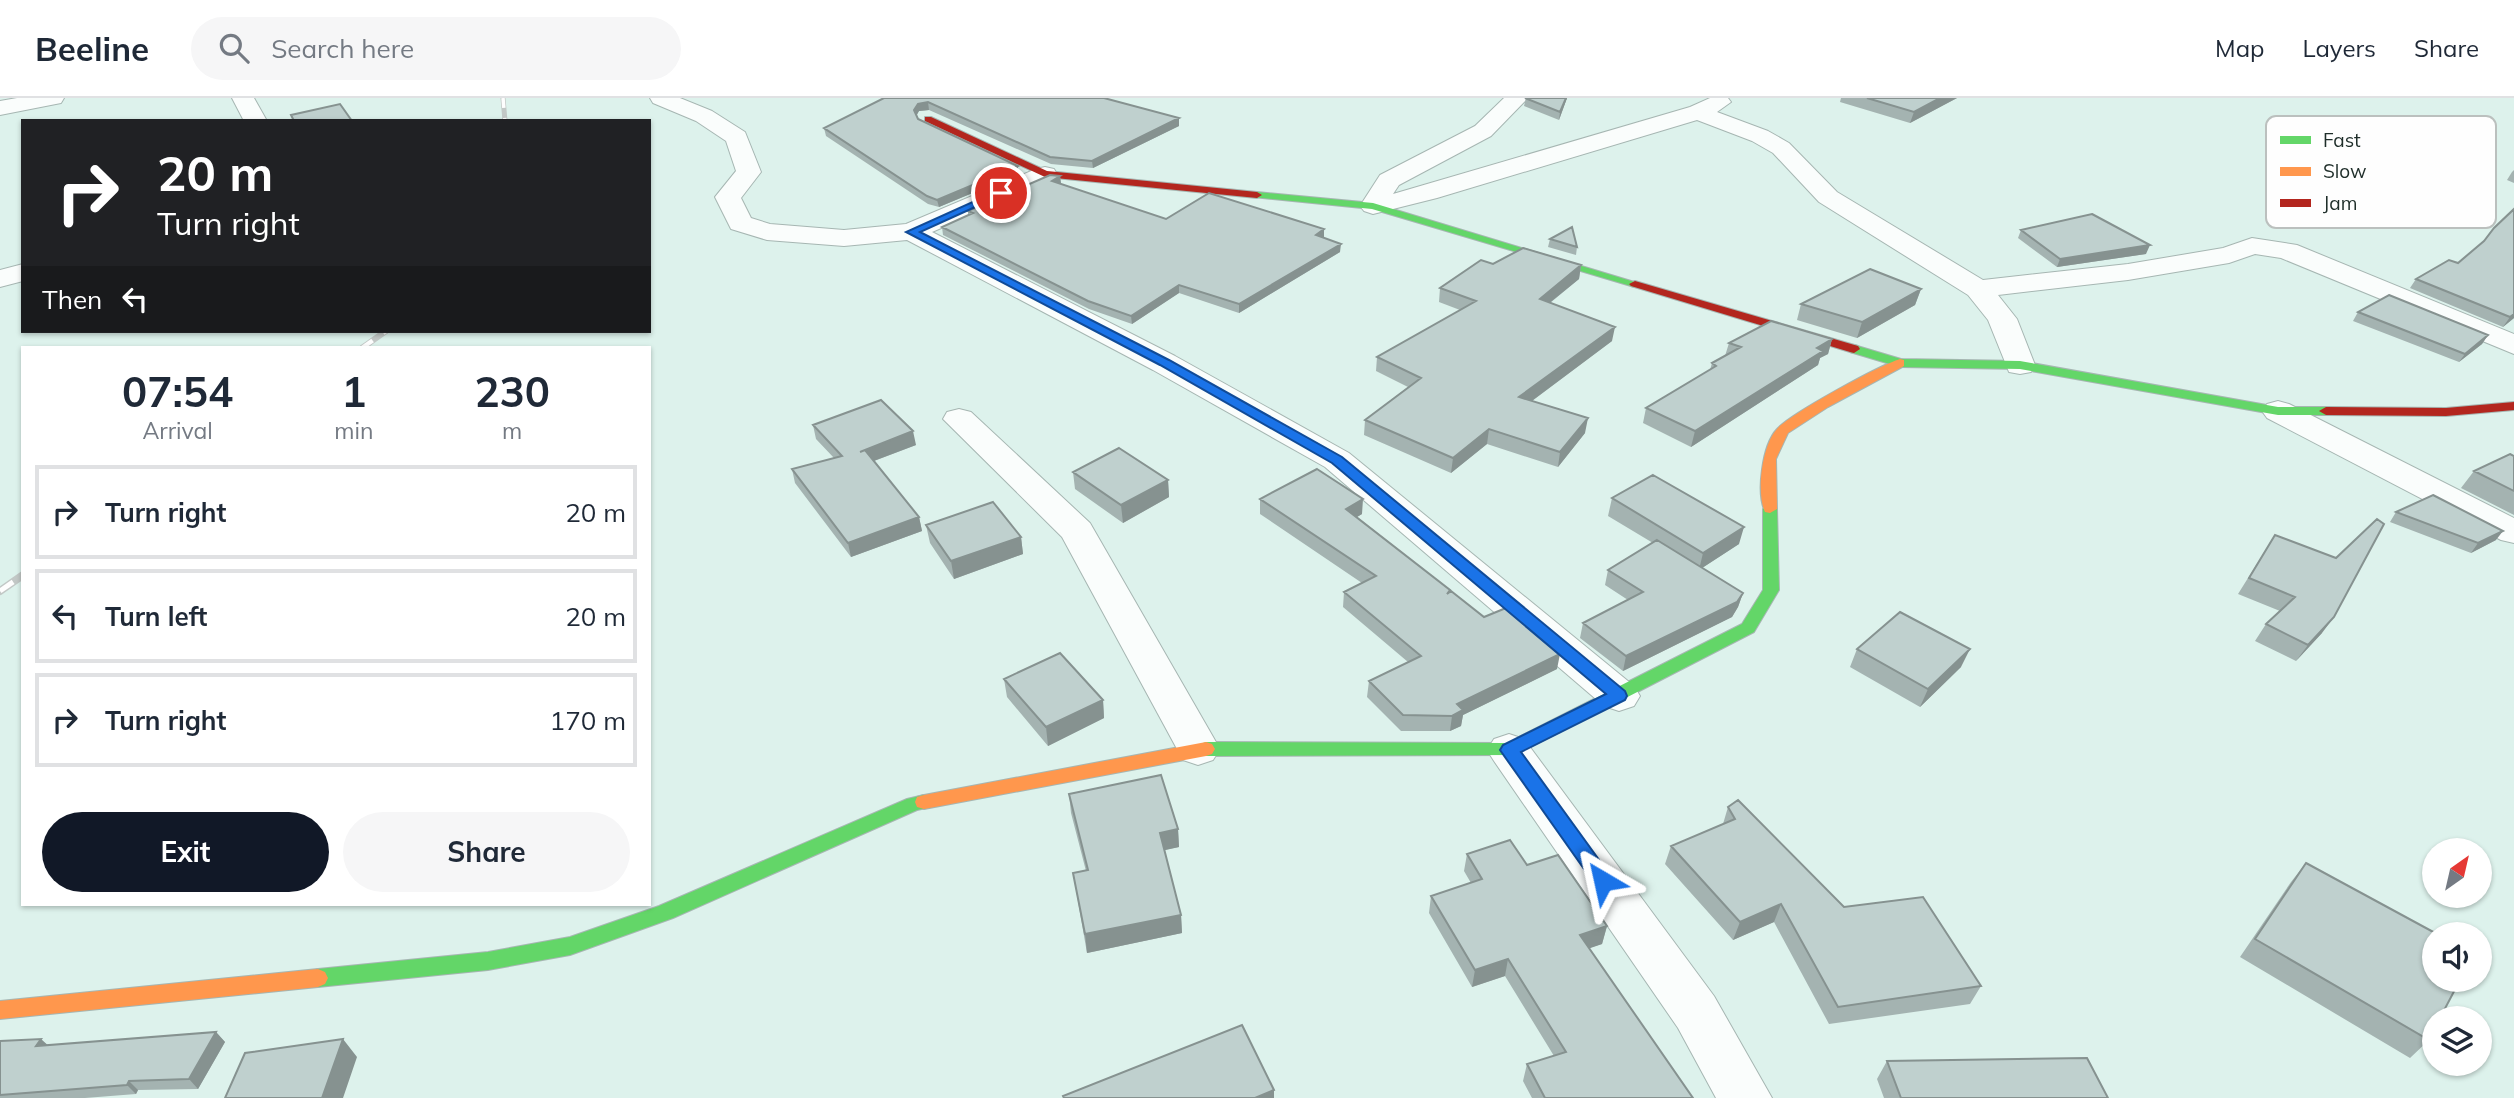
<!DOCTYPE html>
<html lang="en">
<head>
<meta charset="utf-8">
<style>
  :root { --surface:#fff; --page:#f6f6f7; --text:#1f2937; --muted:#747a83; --line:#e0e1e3; --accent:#111827 }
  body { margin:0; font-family:Mulish,sans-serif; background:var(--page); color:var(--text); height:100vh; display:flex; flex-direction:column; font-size:26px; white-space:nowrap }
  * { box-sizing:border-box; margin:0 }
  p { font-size:23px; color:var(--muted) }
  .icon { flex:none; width:38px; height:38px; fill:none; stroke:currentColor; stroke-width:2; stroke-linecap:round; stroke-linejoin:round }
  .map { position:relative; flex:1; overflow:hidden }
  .drawer { position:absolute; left:21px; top:248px; width:630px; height:560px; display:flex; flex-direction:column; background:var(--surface); border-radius:0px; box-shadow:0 2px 5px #0004 }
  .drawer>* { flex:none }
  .banner { position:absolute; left:21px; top:21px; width:630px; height:214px; border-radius:0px; box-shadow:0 2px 5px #0004; background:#202124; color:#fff; overflow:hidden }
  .needle { width:46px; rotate:34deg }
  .tools { position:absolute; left:2422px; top:740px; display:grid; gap:14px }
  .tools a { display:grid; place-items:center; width:70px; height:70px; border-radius:50%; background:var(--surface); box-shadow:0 2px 5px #0004; font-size:35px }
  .pin { position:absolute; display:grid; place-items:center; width:60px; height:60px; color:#fff; margin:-30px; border:4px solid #fff; border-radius:50%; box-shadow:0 2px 7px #0007 }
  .me { position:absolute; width:77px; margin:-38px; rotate:324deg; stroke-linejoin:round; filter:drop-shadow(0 0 5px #0008) }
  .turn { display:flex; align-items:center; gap:24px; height:147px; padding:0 21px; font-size:32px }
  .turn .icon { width:91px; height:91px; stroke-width:2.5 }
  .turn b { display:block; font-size:49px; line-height:60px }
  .then { display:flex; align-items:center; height:66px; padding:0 21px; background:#0003; gap:14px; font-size:26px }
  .eta { display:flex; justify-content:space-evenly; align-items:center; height:119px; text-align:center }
  .eta b { font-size:42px; font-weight:700; line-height:49px }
  .primary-button { display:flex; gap:14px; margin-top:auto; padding:14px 21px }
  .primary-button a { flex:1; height:80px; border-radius:42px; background:var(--accent); color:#fff; font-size:28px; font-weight:700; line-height:80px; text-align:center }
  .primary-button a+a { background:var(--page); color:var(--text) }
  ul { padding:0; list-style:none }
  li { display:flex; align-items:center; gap:21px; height:94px; margin:0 14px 10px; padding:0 7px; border:4px solid var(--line); border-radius:0px }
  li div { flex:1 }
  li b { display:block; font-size:26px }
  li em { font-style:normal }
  header { display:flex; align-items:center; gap:42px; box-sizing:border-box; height:98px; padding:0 35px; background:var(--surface); border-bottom:2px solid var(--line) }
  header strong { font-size:33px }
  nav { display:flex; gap:38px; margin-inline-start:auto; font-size:24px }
  .search { width:490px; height:63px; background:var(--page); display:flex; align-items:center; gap:18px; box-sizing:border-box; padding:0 24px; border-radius:38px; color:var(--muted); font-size:26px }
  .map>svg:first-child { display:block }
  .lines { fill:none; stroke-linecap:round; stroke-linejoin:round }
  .street-casing { stroke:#a6b6b2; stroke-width:2 }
  .fast-casing { stroke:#a6b6b2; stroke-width:2 }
  .slow-casing { stroke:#a6b6b2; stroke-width:2 }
  .jam-casing { stroke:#a6b6b2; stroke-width:2 }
  .street { fill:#fafdfc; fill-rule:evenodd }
  .fast { fill:#63d668; fill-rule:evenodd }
  .slow { fill:#ff974d; fill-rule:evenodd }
  .jam { fill:#b3261e; fill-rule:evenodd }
  .rail-far2-casing { stroke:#c2c8c6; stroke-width:5 }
  .rail-far1-casing { stroke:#c2c8c6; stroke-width:6 }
  .rail-casing { stroke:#c2c8c6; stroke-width:8 }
  .rail-far2 { stroke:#fefefe; stroke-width:3.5; stroke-dasharray:10; stroke-linecap:butt }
  .rail-far1 { stroke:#fefefe; stroke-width:4.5; stroke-dasharray:13; stroke-linecap:butt }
  .rail { stroke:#fefefe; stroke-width:5; stroke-dasharray:16; stroke-linecap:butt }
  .wall { fill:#a4b3b1 }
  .shaded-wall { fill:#869290 }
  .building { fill:#bfd0ce; stroke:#869290; stroke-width:2 }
  .route { fill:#1a73e8; stroke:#114b97; stroke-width:2 }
  .key { fill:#fefefe; stroke:#bbc0be; stroke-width:2 }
  .key-label { font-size:19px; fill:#1f2e2a }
</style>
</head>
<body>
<header>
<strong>Beeline</strong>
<div class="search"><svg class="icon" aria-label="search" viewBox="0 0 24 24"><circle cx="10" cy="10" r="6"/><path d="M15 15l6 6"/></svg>Search here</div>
<nav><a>Map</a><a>Layers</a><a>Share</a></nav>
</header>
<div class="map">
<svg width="2514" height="1000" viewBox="0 0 2514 1000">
  <rect width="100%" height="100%" fill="#ddf2ec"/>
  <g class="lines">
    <g class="street-casing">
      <path id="street" d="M17,0H64L61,5L0,17V3Z
        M232,0H254L267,23H244Z
        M650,0H680L712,13L745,34L761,74L741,100L751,120L770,126L844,132L906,126L1036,71L1045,69L1054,71L1057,76L1054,81L932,134L1175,258L1349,355L1634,588L1640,598L1634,608L1619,613L1604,608L1325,369L1153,272L907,142L844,148L767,142L731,131L715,99L736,73L726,43L696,23L653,5Z
        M1504,0H1528L1491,38L1399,87L1393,96L1690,9L1710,0H1728L1731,4L1717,14L1768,33L1789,45L1837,94L1983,182L2128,166L2223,150L2252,140L2297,147L2514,236V256L2281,160L2255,156L2229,165L2128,182L1998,197L2017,221L2035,267L2031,274L2020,276L2009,274L1988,222L1968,197L1819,104L1773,55L1752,43L1697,22L1437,100L1373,116L1364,113L1360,108L1380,77L1475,28Z
        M23,166V183L0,189V172Z
        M2278,303L2289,306L2514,420V445L2501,442L2267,320L2262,313L2267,306Z
        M959,311L971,314L1090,425L1220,651L1213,662L1198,667L1183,662L1062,439L943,321L947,314Z
        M1509,636L1524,641L1714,898L1772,1000H1716L1678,930L1494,663L1487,652L1494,641Z"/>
    </g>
    <g class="fast-casing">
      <path id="fast" d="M1257,94L1373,105L1641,186L1635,189L1631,188L1372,111L1253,99L1252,97Z
        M1854,247L1901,261L2020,263L2278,309H2326L2333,313L2326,317H2278L2020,271L1900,269L1850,254L1848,251Z
        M1770,407L1777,411L1779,492L1754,534L1515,657L1206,658L1200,656L1197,651L1200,646L1206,644L1507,645L1742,526L1763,492V411Z
        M924,697L931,699L933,704L931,709L917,712L673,820L570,857L488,872L318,889L311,886L308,880L311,874L318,871L488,854L570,839L659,808L907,701Z"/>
    </g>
    <g class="slow-casing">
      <path id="slow" d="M1900,261L1904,262V268L1828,309L1788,335L1776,361L1777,411L1770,415L1765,414C1756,395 1762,347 1777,331C1790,316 1880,267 1900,261Z
        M1206,644L1212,646L1215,651L1212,656L1206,658L924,711L917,709L915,704L917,699L924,697Z
        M318,871L325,874L328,880L325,886L318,889L0,921V903Z"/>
    </g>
    <g class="jam-casing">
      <path id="jam" d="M925,19H931L1047,73L1257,94L1262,97L1257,100L1045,79L925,23Z
        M1635,183L1858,248L1860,251L1854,255L1850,254L1631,188L1629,186Z
        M2514,304V312L2446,318L2326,317L2319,313L2326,309L2446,310Z"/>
    </g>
    <use href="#street" class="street"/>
    <use href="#fast" class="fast"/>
    <use href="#slow" class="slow"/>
    <use href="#jam" class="jam"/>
    <g class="rail-far2-casing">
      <path id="rail-far2" d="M503,0L505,23"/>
    </g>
    <g class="rail-far1-casing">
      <path id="rail-far1" d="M362,250L386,233"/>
    </g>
    <g class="rail-casing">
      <path id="rail" d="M0,493L23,477"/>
    </g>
    <use href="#rail-far2" class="rail-far2"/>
    <use href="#rail-far1" class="rail-far1"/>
    <use href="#rail" class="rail"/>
  </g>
  <path class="wall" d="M884,0L1179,28L1093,70L1051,66L929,12L919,13L916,18L918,21L1018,68V76L939,109L928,106L826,38L824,30Z
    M1526,0H1567L1559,22L1524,8Z
    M1841,0H1957L1910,25L1840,4Z
    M2514,72V85L2507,82L2512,74Z
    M1060,78L1061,86L1166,121L1324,131L1323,140L1340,154L1239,215L1179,195L1132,226L1089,211L943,137L942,129L968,117V113Z
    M2021,132L2146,156L2057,169L2018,140Z
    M1550,141L1577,149L1576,157L1548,149Z
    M1493,166L1581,167L1579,181L1550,205L1612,243L1532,303L1585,335L1558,369L1487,346L1451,375L1364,337L1365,322L1408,289L1376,273L1377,259L1460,212L1439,204L1440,190Z
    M2416,181L2514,220L2503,229L2410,190Z
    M1921,191L1915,207L1857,240L1797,222L1801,206Z
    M2358,214L2488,237L2482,246L2459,264L2353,223Z
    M1832,241L1828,256L1820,260L1818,267L1691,349L1643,325L1646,310L1710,272L1712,265L1725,258L1729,245Z
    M813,327L916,347L874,363L919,419L922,433L851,459L795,385L792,371L834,360L816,341Z
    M2514,358V417L2461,390L2474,373Z
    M1073,374L1168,382L1169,399L1123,425L1075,391Z
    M1612,400L1739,446L1702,470L1743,495L1738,509L1732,519L1623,573L1580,540L1583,525L1628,502L1605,487L1608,472L1653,445L1608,418Z
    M1260,401L1362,416L1357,419L1450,492L1449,494L1557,571L1463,617L1461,628L1450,633H1401L1367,599L1369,583L1408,564L1343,509L1344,494L1362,485L1260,416Z
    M2396,414L2496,442L2471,455L2390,424Z
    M926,427L1021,439L1023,456L954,481L930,445Z
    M2275,437L2322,535L2296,563L2255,543L2266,526L2280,513L2238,496Z
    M1857,551L1961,569L1920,609L1850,569Z
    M1004,581L1103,602L1104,620L1048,648L1007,599Z
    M1069,696L1178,731L1179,749L1164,752L1181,817L1182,835L1087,855L1073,775L1086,773L1071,715Z
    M1728,709L1844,809L1981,888L1970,906L1829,926L1774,824L1733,842L1665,766L1671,748L1723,726Z
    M1467,756L1527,767L1607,828L1602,846L1589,850L1693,1000H1532L1523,983L1527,966L1554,958L1505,878L1472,889L1429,815L1431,798L1471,785L1464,773Z
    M2306,765L2429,942L2410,960L2240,859L2291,784Z
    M216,934L225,944L198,991L138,992L136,996L85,1000H0V943L48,947Z
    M1887,963L2108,1000H1884L1877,981Z"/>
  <path class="shaded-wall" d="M1566,0H1567L1559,22L1560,14Z
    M1940,0H1957L1910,25L1914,14Z
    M928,4L929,12L919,13L915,20L914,12L918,6Z
    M1179,20V28L1093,70L1092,63Z
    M1018,68V76L939,109L937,102Z
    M1060,78L1061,86L1052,83Z
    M1324,131V139L1316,145V137Z
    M1341,146L1340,154L1239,215V206Z
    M2150,147L2146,156L2057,169L2060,161Z
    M1581,167L1579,181L1537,215L1540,201Z
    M1179,187V195L1132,226L1131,218Z
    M1921,191L1915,207L1857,240L1862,224Z
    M2514,216V220L2503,229L2510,219Z
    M1615,229L1612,243L1517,314L1519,299Z
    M2488,237L2482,246L2459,264L2465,256Z
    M1832,241L1828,256L1820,260L1818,267L1691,349L1695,333L1817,250Z
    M1588,320L1585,335L1558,369L1560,354Z
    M1489,331L1487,346L1451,375L1453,360Z
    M913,333L916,347L863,367L860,354Z
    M1168,382L1169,399L1123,425L1121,407Z
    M1363,401L1362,416L1345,426L1346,411Z
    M919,419L922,433L851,459L848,445Z
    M1744,429L1739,446L1699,472L1703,455Z
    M2503,433L2496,442L2471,455L2478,445Z
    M1021,439L1023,456L954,481L951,463Z
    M1743,495L1738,509L1732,519L1623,573L1626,558Z
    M2334,519L2322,535L2296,563L2308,547Z
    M1970,551L1961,569L1920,609L1928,591Z
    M1560,556L1557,571L1463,617L1461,628L1450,633L1452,618L1457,606Z
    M1103,602L1104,620L1048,648L1046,629Z
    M1178,731L1179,749L1161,753L1160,735Z
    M1781,806L1774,824L1733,842L1740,824Z
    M1181,817L1182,835L1087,855L1085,836Z
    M1607,828L1602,846L1576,855L1580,837Z
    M1508,861L1505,878L1472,889L1475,872Z
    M216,934L225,944L198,991L189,981Z
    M41,941L51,950L36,948Z
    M343,941L357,959L343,1000H322Z
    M129,983L138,992L136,996L127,987Z
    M1274,992V1000H1255Z"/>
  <path class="building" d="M884,0H1104L1179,20L1092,63L1050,59L928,4L918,6L914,12L918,21L1018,68L937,102L927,98L824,30Z
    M1525,0H1566L1560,14Z
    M1867,0H1940L1914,14Z
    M340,6L352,23H294L291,17Z
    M1050,77L1060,78L1052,83L1166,121L1209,95L1324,131L1316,137L1341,146L1239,206L1179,187L1131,218L1088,203L942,129L973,115L968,113Z
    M2514,111V216L2510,219L2416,181L2449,162L2458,165L2484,143L2494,130Z
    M2092,116L2150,147L2060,161L2021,132Z
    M1572,129L1577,149L1550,141Z
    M1523,150L1581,167L1540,201L1615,229L1519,299L1588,320L1560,354L1489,331L1453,360L1365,322L1421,280L1377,259L1476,203L1440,190L1481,162L1493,166Z
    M1870,171L1921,191L1862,224L1801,206Z
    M2389,197L2488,237L2465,256L2358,214Z
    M1771,223L1832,241L1817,250L1823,253L1695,333L1646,310L1716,268L1712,265L1741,249L1729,245Z
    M881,302L913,333L860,354L865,352L919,419L848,445L792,371L842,358L813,327Z
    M1119,350L1168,382L1121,407L1073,374Z
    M2510,356L2514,358V393L2474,373Z
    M1317,371L1363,401L1346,411L1450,492L1447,496L1451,493L1484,519L1506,510L1560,556L1457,606L1463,612L1452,618L1403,617L1369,583L1421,558L1344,494L1376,478L1260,401Z
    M1653,377L1744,429L1703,455L1612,400Z
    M2433,397L2503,433L2478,445L2396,414Z
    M993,404L1021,439L951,463L926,427Z
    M2377,421L2384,426L2334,519L2308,547L2266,526L2295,499L2249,480L2275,437L2336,460Z
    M1657,442L1743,495L1737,504L1626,558L1583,525L1643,494L1608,472Z
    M1900,514L1970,551L1928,591L1857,551Z
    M1060,555L1103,602L1046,629L1004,581Z
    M1161,677L1178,731L1160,735L1181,817L1085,836L1073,775L1088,772L1069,696Z
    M1738,702L1844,809L1923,799L1981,888L1838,909L1781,806L1740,824L1671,748L1735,721L1728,709Z
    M1510,742L1527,767L1558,757L1607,828L1580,837L1693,1000H1545L1527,966L1566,954L1508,861L1475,872L1431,798L1482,781L1467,756Z
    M2306,765L2437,836H2434V882H2460L2440,920H2434V932L2429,942L2255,841Z
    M1242,927L1274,992L1255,1000H1064L1063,998Z
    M216,934L189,981L129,983L127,987L0,997V943L41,941L36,948Z
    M343,941L322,1000H225L245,955Z
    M2087,960L2108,1000H1901L1887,963Z"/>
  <path class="route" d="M997,93L1006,95L920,134L1169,262L1342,359L1625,593L1627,598L1625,602L1521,654L1610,777L1613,783L1610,788L1603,791L1596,788L1500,652L1503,647L1606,596L1332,365L1160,267L906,134Z"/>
  <rect x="2266" y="18" width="230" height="112" rx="10" class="key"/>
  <rect x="2280" y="38" width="31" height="8" fill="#63d668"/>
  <rect x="2280" y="69" width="31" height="9" fill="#ff974d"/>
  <rect x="2280" y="101" width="31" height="8" fill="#b3261e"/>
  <g class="key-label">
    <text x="2323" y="49">Fast</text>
    <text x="2323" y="80">Slow</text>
    <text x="2323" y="112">Jam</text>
  </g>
</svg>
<div class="tools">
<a><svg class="needle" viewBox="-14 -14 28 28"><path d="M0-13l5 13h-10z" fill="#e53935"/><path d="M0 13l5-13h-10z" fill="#747a83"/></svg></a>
<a><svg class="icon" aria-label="sound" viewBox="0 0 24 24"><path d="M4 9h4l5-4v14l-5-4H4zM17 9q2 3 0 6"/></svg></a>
<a><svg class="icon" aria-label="layers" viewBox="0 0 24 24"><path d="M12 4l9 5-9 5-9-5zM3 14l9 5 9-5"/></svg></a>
</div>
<div class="pin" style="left:1001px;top:95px;background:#d93025"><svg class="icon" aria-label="arrive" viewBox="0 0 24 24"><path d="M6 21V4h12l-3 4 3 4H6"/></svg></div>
<svg class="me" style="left:1603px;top:783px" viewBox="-20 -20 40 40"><path d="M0-17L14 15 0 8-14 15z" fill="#1a73e8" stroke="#fff" stroke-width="4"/></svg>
<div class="banner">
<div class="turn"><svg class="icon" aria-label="right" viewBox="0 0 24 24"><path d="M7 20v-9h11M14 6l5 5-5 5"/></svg><div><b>20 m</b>Turn right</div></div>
<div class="then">Then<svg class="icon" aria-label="left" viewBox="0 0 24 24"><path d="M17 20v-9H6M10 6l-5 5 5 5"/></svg></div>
</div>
<section class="drawer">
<div class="eta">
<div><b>07:54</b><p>Arrival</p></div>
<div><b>1</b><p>min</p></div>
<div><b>230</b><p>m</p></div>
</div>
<ul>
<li><svg class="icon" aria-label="right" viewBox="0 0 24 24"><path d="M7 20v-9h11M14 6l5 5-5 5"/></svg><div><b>Turn right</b></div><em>20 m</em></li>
<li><svg class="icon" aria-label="left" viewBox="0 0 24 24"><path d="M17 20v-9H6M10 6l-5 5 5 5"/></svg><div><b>Turn left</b></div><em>20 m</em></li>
<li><svg class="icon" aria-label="right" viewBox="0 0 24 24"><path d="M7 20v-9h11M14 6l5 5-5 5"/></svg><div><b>Turn right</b></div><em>170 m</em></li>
</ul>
<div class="primary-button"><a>Exit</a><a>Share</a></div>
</section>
</div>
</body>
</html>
